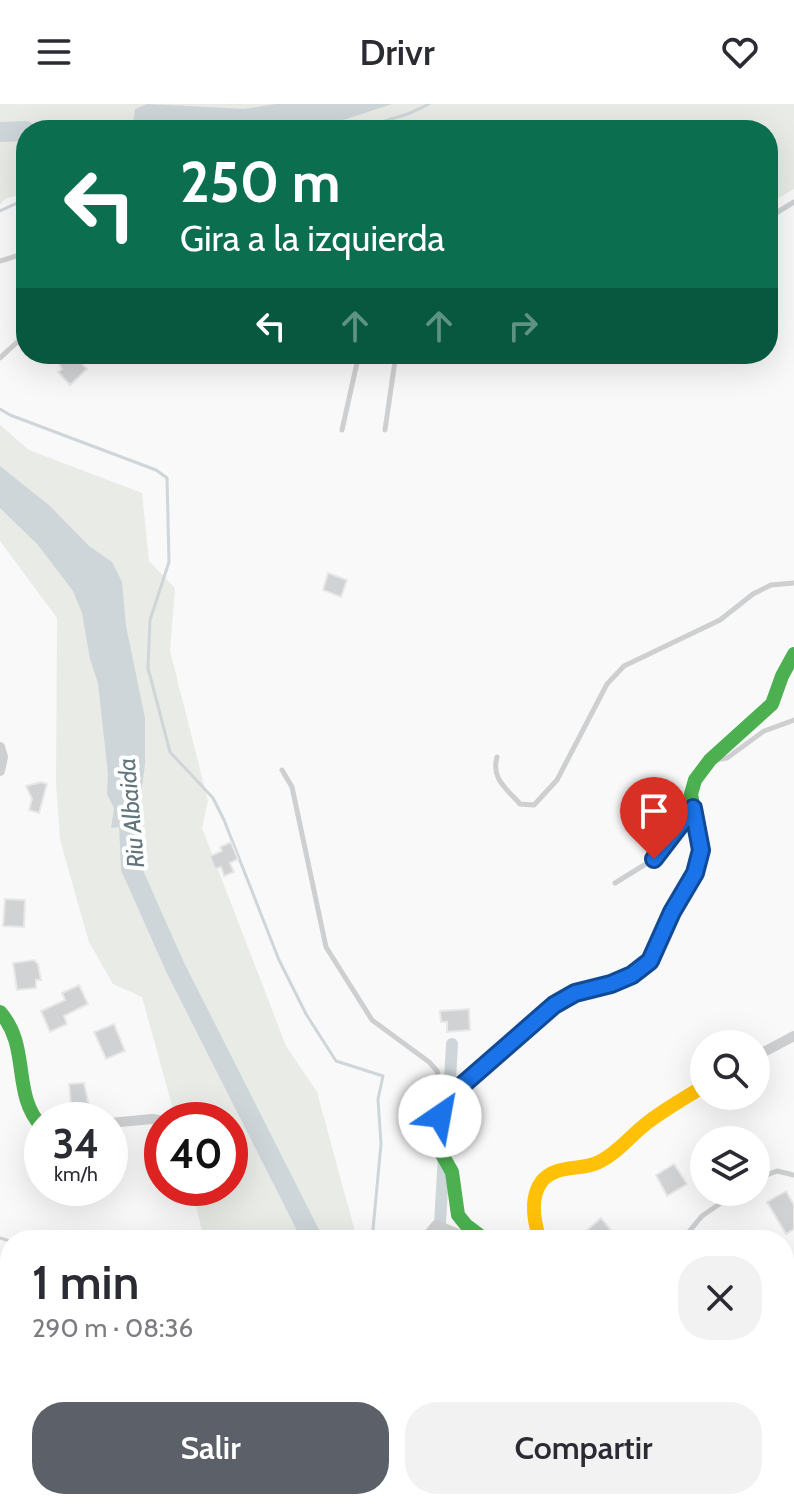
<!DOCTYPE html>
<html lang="es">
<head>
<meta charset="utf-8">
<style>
  :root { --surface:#fff; --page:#f2f2f3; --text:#2b2b33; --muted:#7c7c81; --accent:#5c6169 }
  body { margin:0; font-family:Cabin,sans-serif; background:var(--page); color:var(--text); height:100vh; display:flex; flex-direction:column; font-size:30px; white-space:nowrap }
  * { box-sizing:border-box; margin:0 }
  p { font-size:26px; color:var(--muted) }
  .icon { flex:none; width:44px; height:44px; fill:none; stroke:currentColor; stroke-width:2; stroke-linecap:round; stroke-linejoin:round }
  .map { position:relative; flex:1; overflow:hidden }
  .sheet { position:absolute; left:0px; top:1126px; width:794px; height:280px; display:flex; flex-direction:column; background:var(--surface); border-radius:32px 32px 0 0; box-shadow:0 8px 32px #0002 }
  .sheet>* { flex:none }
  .guide { position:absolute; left:16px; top:16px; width:762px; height:244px; border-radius:32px; box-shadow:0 8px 32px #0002; background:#0b6e4f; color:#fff; overflow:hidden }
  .buttons { position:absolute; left:690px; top:926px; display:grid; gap:16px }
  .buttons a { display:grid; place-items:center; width:80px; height:80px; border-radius:50%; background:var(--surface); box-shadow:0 8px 32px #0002; font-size:40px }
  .speed { position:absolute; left:24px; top:998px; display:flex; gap:16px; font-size:40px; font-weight:700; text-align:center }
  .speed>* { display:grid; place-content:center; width:104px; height:104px; border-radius:50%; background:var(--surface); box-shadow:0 8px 32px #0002; line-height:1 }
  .speed small { font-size:20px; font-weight:400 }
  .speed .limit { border:12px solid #d22; background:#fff; color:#111 }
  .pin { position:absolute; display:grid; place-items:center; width:68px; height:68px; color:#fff; margin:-82px -34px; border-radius:50% 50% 50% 0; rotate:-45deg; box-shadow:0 0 8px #0007 }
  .pin .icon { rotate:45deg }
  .me { position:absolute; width:88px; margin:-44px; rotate:33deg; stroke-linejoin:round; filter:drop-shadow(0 0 6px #0008) }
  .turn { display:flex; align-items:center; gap:28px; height:168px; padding:0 32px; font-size:36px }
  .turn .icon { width:104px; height:104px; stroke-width:2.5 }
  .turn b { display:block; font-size:56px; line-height:68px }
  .lanes { display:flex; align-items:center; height:76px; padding:0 32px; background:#0003; justify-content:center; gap:40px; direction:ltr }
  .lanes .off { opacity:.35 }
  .round { display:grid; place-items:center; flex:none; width:84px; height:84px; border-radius:32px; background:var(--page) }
  .overview { display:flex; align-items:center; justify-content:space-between; height:136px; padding:0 32px }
  h1 { font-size:48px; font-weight:600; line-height:60px }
  .cta { display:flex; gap:16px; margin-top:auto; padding:16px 32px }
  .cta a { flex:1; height:92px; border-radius:32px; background:var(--accent); color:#fff; font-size:32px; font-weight:600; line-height:92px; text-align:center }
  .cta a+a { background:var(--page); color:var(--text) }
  header { display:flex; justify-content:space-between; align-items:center; height:104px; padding:0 32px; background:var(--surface); font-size:36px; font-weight:600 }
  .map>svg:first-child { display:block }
  .green { fill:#e8ebe6 }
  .water { fill:#ced6d9 }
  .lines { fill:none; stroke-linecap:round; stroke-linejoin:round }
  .stream { stroke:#ced6d9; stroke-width:3 }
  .canal { stroke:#ced6d9; stroke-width:12 }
  .river { stroke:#ced6d9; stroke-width:20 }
  .building { fill:#d0d2d3; stroke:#e8e8e8; stroke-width:2 }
  .lane { stroke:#cecfd0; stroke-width:5 }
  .street { stroke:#cecfd0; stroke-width:10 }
  .fast { stroke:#4caf50; stroke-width:14 }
  .slow { stroke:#ffc107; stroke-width:14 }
  .route-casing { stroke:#114b97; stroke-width:20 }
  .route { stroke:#1a73e8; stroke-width:14 }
  .labels { text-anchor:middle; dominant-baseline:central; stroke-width:8; stroke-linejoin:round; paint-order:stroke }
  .water-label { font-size:24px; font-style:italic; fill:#60757c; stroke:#fff }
</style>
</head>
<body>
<header><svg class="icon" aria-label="menu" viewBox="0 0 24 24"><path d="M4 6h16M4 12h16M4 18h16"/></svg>Drivr<svg class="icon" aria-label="heart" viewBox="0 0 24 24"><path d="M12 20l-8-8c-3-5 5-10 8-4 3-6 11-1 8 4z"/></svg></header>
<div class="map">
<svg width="794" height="1406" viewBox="0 0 794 1406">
  <rect width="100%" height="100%" fill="#f9f9f9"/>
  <path class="green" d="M0,0H794V85L768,100V26H26V88L5,95L0,101Z
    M0,321L29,346L142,389L149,457L175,484L170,547L208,697L202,724L286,942L317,988L354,1124L355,1136H204L192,1084H230V1016H176L142,893L113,880L89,838L60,736L56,680L57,514L0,437Z
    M185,1396H324L316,1406H175Z"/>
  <path class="water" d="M147,0L244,5L276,0H392L328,21L295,26H142L133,20L135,5Z
    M0,362L50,402L89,442L112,458L122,478L126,522L145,614V660L137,721L111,724L114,704L107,690L108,670L98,579L90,555L82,509L73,487L38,441L0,404Z"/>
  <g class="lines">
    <path class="stream" d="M355,26L408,10L429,0
      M0,107L26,95
      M0,305L10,311L156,366L167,374L169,458L150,516L148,564L170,648L213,694L224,716L279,856L306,910L336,957L383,972L378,995L381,1040L372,1136
      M0,1134L10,1137
      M326,1406L331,1396"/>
    <path class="canal" d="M449,993L452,940
      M439,1136L444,1051"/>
    <path class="river" d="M0,28L26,27
      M128,697L131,764L175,863L313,1136
      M280,1406L285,1396"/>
  </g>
  <path class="building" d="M67,252L71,257L76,253L87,265L70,281L58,268L62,265L59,260Z
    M328,469L347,476L341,493L323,486Z
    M41,678L47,680L39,709L29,706L32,695L26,682Z
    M231,738L238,755L230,759L234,768L224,772L221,763L215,765L210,752L222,747L220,743Z
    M5,795L25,796L24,823L3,822Z
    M34,856L38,860L41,876H36V884L17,886L13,859Z
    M79,881L88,900L64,912L67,920L50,928L41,907L65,896L62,889Z
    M469,905L470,926L447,928V918H441L440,907Z
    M114,920L125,947L106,955L94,928Z
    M84,979L89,1002H84L85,1010L72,1012L69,980Z
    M674,1060L687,1080L667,1092L656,1071Z
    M786,1087L794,1101V1125L786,1130L767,1098Z
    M601,1114L614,1130L607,1136H597L593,1132L590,1136L584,1129Z"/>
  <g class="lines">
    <path class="lane" d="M768,114L794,98
      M0,157L26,149
      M0,254L26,230
      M342,326L359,250
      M385,326L396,250
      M497,653C491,675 506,684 520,700L534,701L557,676L607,580L624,562L720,516L753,490L771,481L794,479
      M715,656L727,654L764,627L794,616
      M282,666L292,683L326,843L372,916L429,958L437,967L443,988
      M615,779L654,755L690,709
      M756,1075L777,1067L794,1071
      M682,1136L702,1112L737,1088"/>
    <path class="street" d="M0,643L3,653L0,667
      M756,952L794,932
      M110,1019L152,1015L159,1016L162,1021
      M424,1136L436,1121L473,1136
      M784,1387L794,1392
      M493,1396L498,1406"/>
    <path class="fast" d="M0,908C31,943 11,990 42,1023
      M486,1136L466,1121L458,1111L452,1068L439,1045L443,989L459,984L554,901L575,889L611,880L632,871L650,857L664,824L695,769L701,746L691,690L695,676L710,656L772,600L782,572L794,550"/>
    <path class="slow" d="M540,1136C534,1118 529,1094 542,1077C556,1060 581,1067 599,1058C618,1049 631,1031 647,1019C665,1005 685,994 704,982"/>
  </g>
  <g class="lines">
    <g class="route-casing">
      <path id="route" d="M440,1012L443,989L459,984L554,901L575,889L611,880L632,871L650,857L672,808L695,769L701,746L693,704L654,755"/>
    </g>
    <use href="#route" class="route"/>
  </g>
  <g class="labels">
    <g class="water-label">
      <text transform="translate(131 709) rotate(-95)">Riu Albaida</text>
    </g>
  </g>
</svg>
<div class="buttons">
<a><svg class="icon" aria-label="search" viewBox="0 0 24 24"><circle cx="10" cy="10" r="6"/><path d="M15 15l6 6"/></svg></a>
<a><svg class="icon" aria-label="layers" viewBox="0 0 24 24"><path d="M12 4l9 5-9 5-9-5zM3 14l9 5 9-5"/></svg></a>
</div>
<div class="speed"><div>34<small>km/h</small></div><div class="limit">40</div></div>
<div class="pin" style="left:654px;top:755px;background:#d93025"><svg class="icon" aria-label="arrive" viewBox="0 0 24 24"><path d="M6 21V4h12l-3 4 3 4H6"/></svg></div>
<svg class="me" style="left:440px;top:1012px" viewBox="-20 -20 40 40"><circle r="19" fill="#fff"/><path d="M0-13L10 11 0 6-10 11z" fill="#1a73e8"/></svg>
<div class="guide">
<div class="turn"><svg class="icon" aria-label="left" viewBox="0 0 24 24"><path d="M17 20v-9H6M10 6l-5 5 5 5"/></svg><div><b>250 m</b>Gira a la izquierda</div></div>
<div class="lanes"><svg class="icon" aria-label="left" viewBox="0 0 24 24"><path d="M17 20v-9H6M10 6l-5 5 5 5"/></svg><svg class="icon off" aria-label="ahead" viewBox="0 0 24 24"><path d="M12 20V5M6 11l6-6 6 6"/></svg><svg class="icon off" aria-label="ahead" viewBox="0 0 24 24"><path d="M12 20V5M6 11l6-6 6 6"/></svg><svg class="icon off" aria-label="right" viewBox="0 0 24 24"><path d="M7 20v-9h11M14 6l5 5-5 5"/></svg></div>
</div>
<section class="sheet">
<div class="overview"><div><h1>1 min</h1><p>290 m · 08:36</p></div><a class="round"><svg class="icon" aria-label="close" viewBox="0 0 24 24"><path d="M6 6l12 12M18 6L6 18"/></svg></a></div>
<div class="cta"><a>Salir</a><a>Compartir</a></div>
</section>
</div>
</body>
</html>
